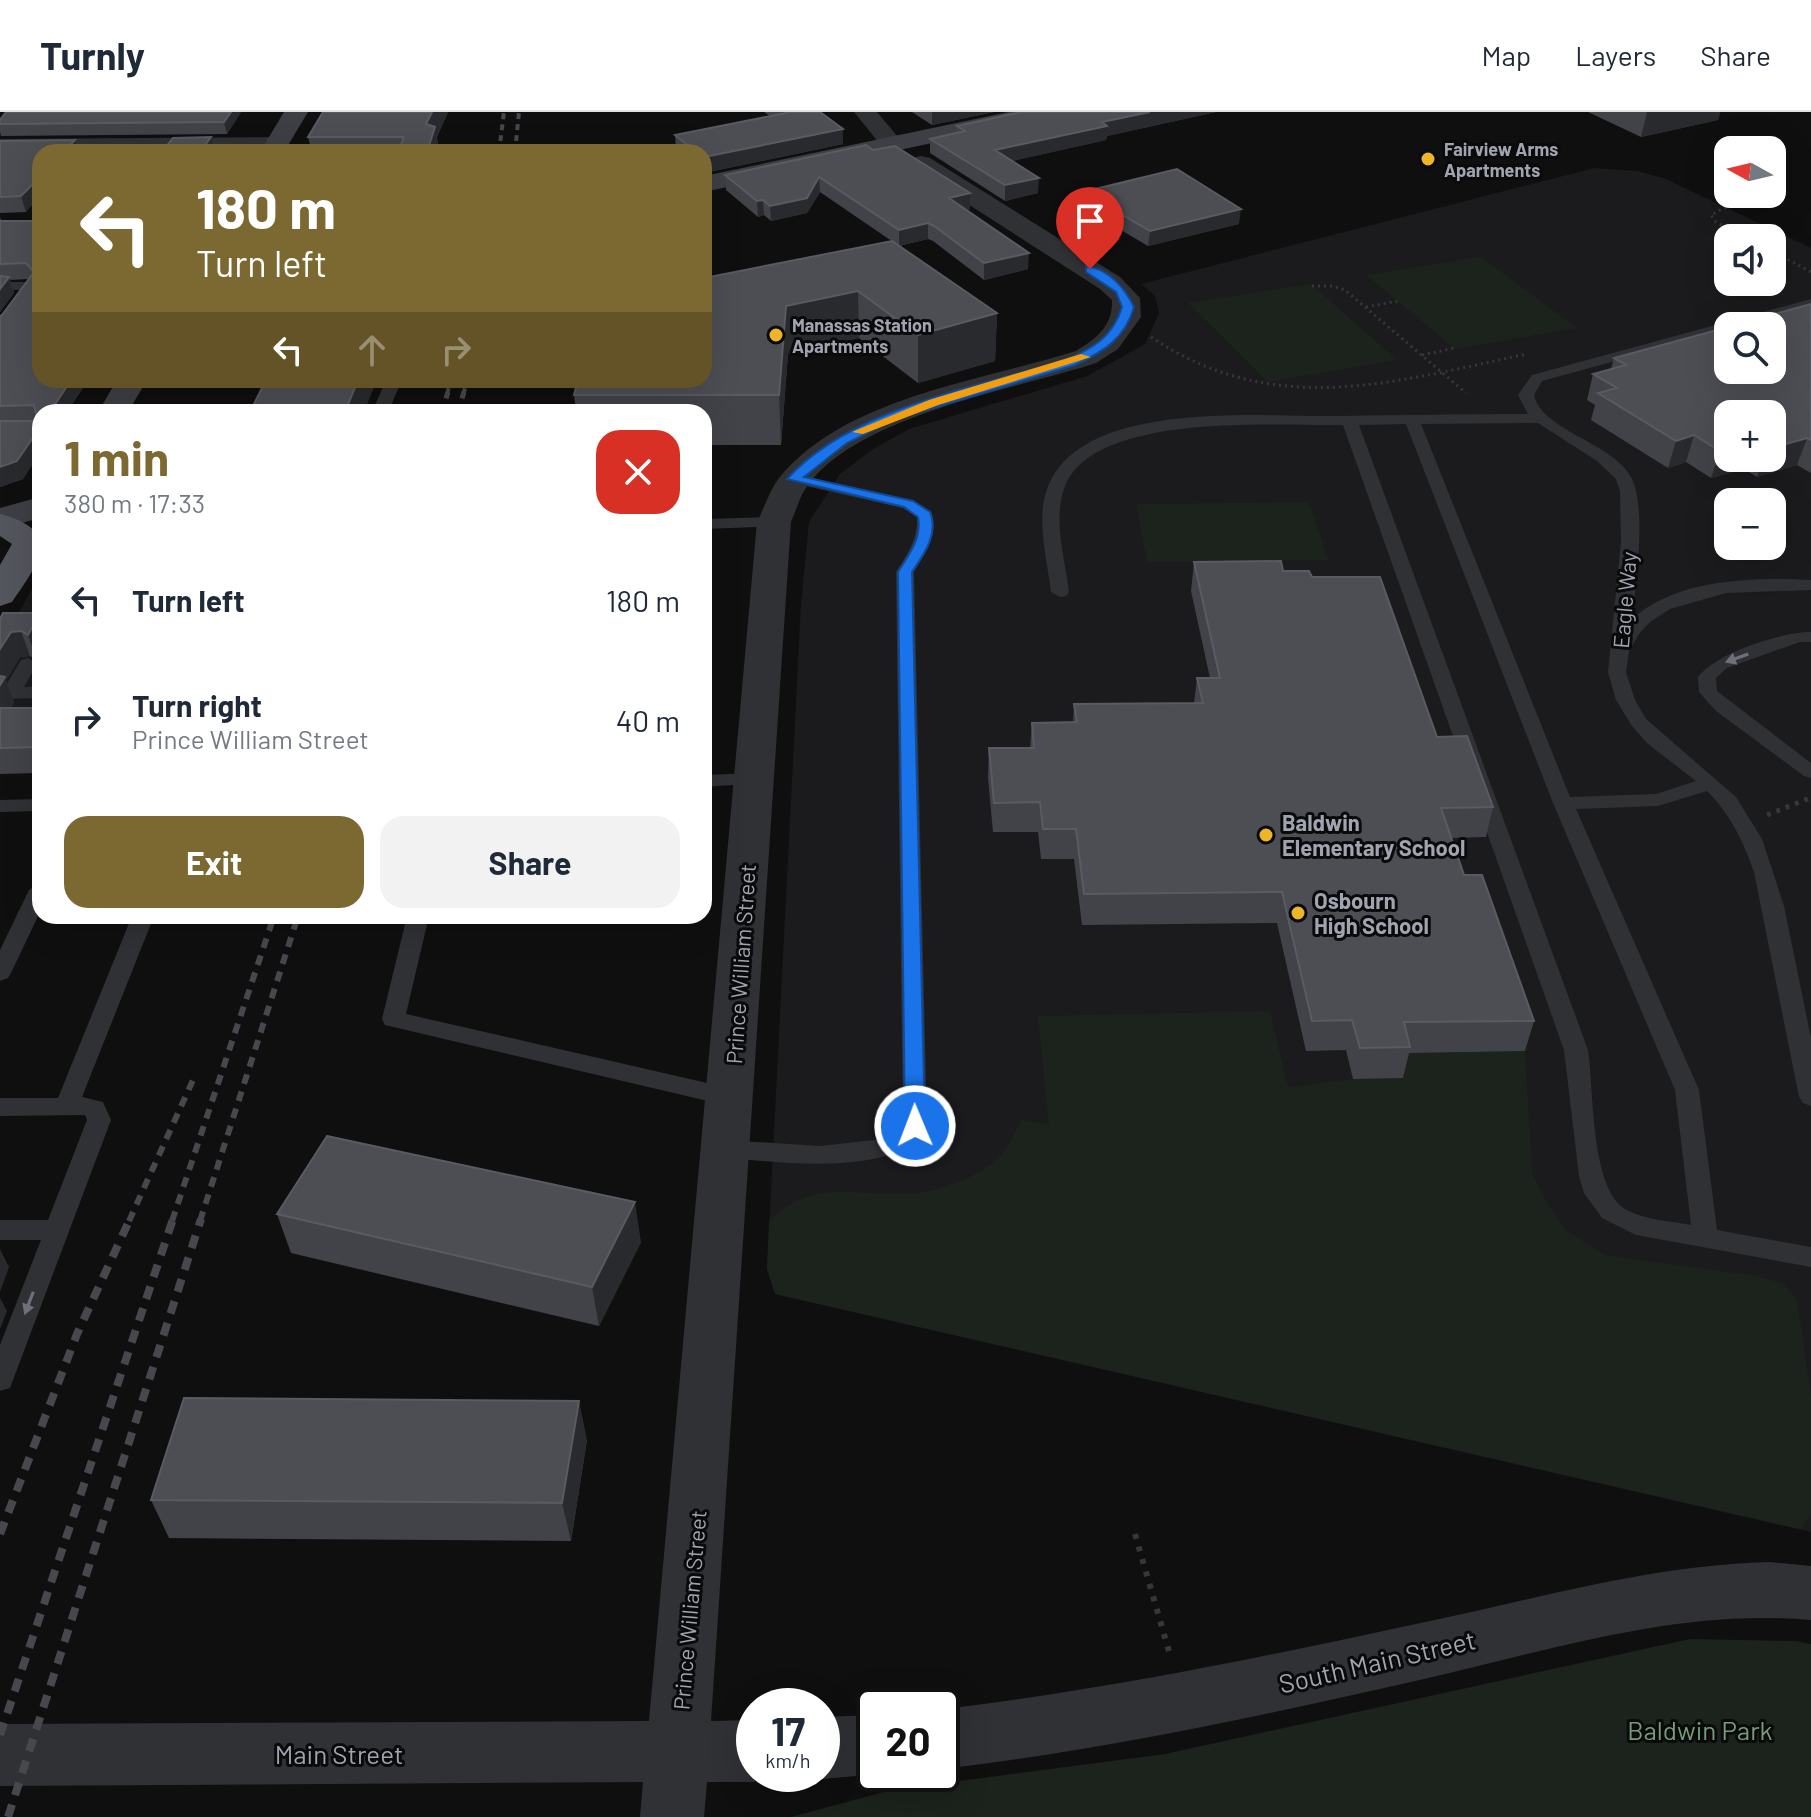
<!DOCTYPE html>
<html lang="en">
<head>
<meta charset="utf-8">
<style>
  :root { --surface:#fff; --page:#f2f2f3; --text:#1f2937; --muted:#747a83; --line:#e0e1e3; --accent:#7c6831 }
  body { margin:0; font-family:Barlow,sans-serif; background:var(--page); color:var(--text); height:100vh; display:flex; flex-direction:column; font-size:30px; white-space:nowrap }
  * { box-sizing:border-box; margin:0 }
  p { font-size:26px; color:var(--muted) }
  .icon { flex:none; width:44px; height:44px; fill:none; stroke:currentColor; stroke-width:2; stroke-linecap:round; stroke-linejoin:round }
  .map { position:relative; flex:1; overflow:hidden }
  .panel { position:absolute; left:32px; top:292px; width:680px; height:520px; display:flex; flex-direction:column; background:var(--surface); border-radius:24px; box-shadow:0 8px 32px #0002 }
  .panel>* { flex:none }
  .guide { position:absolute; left:32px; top:32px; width:680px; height:244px; border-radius:24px; box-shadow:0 8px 32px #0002; background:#7c6831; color:#fff; overflow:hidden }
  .needle { width:52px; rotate:278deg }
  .controls { position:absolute; left:1714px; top:24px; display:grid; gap:16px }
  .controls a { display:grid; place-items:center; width:72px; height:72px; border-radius:16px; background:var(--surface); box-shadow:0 8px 32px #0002; font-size:40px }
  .speed { position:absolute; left:736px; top:1576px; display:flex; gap:16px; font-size:40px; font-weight:700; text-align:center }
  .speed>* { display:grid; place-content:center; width:104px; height:104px; border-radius:50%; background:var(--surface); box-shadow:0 8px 32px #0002; line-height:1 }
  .speed small { font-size:20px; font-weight:400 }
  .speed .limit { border:4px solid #111; border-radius:12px; background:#fff; color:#111 }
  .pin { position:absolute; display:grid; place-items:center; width:68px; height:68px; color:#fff; margin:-82px -34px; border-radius:50% 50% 50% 0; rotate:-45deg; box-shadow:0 0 8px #0007 }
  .pin .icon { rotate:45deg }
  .me { position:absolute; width:88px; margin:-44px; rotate:359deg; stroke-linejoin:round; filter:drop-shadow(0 0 6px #0008) }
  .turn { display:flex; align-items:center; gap:28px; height:168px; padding:0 32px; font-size:36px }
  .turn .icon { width:104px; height:104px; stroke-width:2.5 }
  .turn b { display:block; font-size:56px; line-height:68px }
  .lanes { display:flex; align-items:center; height:76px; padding:0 32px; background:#0003; justify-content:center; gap:40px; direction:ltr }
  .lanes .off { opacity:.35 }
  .round { display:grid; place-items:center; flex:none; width:84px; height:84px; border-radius:24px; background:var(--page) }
  .overview { display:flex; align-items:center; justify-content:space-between; height:136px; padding:0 32px }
  h1 { font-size:48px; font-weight:700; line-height:60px; color:var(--accent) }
  .primary-button { display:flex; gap:16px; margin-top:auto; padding:16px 32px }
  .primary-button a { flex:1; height:92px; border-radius:24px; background:var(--accent); color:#fff; font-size:32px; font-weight:700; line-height:92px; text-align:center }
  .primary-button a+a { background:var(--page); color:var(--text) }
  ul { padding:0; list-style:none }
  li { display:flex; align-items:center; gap:24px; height:120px; padding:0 32px }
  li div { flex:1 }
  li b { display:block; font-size:30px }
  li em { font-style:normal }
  header { display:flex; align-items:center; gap:48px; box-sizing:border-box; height:112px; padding:0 40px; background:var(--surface); border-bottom:2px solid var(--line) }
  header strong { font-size:38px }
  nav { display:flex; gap:44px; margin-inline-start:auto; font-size:28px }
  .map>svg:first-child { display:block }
  .built { fill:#1b1b1d; fill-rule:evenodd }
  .green { fill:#1b231c }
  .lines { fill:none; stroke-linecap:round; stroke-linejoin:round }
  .path-far2 { stroke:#36373c; stroke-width:3; stroke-dasharray:2 4; stroke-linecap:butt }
  .path-far1 { stroke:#36373c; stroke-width:5; stroke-dasharray:4 6; stroke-linecap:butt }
  .path { stroke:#36373c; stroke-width:6; stroke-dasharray:5 8; stroke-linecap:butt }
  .service { fill:#303135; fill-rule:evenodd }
  .minor { fill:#303135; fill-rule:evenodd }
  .tertiary { fill:#303135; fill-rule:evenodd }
  .secondary { fill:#3e3f45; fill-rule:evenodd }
  .trunk { fill:#54565d; fill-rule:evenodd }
  .rail-far3 { stroke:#47484e; stroke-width:4; stroke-dasharray:6 5; stroke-linecap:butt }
  .rail-far2 { stroke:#47484e; stroke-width:5; stroke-dasharray:8 6; stroke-linecap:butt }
  .rail-far1 { stroke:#47484e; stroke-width:6; stroke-dasharray:10 8; stroke-linecap:butt }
  .rail { stroke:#47484e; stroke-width:8; stroke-dasharray:13 10; stroke-linecap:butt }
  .wall { fill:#424348; fill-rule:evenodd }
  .shaded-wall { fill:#292a2d }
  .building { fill:#4c4e53; stroke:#595b62; stroke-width:2 }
  .oneway { fill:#6e7079 }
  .route { fill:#1a73e8; stroke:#114b97; stroke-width:2 }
  .slow { fill:#f59e0b }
  .poi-dot { fill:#eeb529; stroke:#0a0a0b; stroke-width:3 }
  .labels { text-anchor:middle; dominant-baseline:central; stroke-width:6; stroke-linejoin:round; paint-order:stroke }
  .far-poi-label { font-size:18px; font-weight:bold; fill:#a0a4b1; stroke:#0a0a0b; text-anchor:start }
  .street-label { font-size:22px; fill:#a0a4b1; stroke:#0a0a0b }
  .poi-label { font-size:22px; font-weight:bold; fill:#a0a4b1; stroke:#0a0a0b; text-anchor:start }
  .near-street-label { font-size:26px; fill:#a0a4b1; stroke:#0a0a0b }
  .near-park-label { font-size:26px; fill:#779c7b; stroke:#0a0a0b }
</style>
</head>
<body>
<header>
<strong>Turnly</strong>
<nav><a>Map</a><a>Layers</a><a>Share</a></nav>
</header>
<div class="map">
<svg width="1811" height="1705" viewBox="0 0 1811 1705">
  <rect width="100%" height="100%" fill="#0f0f10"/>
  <path class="built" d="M1594,56L1638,59L1666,67L1811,136V1420L775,1182L767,1157L801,492L809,410L840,362L873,337L909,317L1087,264L1145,232L1159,201L1155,184L1141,172ZM1728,126H1772V170H1728ZM1728,214H1772V258H1728ZM1728,302H1772V346H1728ZM1728,390H1772V434H1728Z
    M40,463V661H0V534Z"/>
  <path class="green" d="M1481,145L1577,216L1455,237L1366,163Z
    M1311,172L1397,248L1268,270L1188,191Z
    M1309,390L1328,448L1147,450L1136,392Z
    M1270,899L1288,975L1353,967L1402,966L1397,941L1525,939L1532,1060L1546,1090L1567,1119L1605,1143L1756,1164L1783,1171L1797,1188L1811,1282V1402L1800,1417L775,1182L767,1157L769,1109C810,1068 850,1083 902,1082C933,1082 970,1069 995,1049C1006,1040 1014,1020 1022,1008L1049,1013L1038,904Z
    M1690,1527L1796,1529L1811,1532V1705H791L891,1678L1165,1642Z"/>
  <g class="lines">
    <path class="path-far2" d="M1726,95L1711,103L1716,110L1746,126
      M1772,139L1811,160
      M1312,174H1332L1345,178L1466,281
      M1366,195L1398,189
      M1151,225C1275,308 1393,270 1527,242
      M1422,243L1455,236"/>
    <path class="path-far1" d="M1767,703L1810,686"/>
    <path class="path" d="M1135,1422L1170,1543"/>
    <path class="service" d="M0,170H30L37,174L5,218L0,219V205L20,178H0Z
      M1811,187V195L1743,214H1728V218L1542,269L1534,283C1542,319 1612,330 1631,365C1647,393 1636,474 1632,507C1677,466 1755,465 1811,468V478L1726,481L1670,497L1650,510L1639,522L1629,539L1626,560L1635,588L1646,607L1736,685L1762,727L1784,794L1811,926V994L1803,991L1799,985L1754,760C1743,729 1731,703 1707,679L1658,694L1576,697L1699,978L1717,1118L1811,1135V1155L1636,1123L1602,1106L1584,1081L1579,1064L1564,938L1343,313C1277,314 1090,299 1064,377C1053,409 1065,447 1069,480L1066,484L1060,485L1051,480C1047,444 1033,400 1052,366C1095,288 1263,305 1339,304C1402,303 1465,302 1528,302L1518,283L1532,263ZM1538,311L1597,349L1616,367L1620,380L1621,430L1608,560L1616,588L1632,614L1648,632L1696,669L1656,682L1570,685L1421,312ZM1406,312L1553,691L1675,978L1691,1113C1669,1109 1644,1108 1625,1097C1590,1075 1594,977 1588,938L1359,313Z
      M386,268H402L388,300H372Z
      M794,362L914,389L931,399C940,421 925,442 914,460L927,1014C897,1068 777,1049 725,1046L716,1043L713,1037L716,1031L725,1028L821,1034L883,1027L903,1011L896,460C907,443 918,427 917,405L903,396L788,370L786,367Z
      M774,405L780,406L782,410L780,414L704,417V407Z
      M1811,520V530H1800L1727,556L1716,566L1717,579L1811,651V666L1804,664L1716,599L1699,580L1698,565C1716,541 1781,520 1811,520Z
      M28,546L37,552L24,575L40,574V586L0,587V575H5L21,548Z
      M754,661L764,667L761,671L704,675V663Z
      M40,687V699L0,700V688Z
      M40,771V800L11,861L8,866L0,869V838L29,778Z
      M132,804H154L82,985L103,990L111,1008L13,1268L10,1276L0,1279V1233L41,1128H0V1108H48L87,1008L85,1003L0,1004V986H58Z
      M407,804H429L406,902L729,976L737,979L741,985L737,991L729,994L385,913L382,907Z"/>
    <path class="minor" d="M854,0H877L904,32L900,37H884Z
      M277,25L285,27L289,32L285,37L0,41V27Z"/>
    <path class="tertiary" d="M921,44L930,46L1120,165L1140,186L1141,205L1118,237L1096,251C1017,277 854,304 806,376C799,386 796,399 791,410L711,1609L754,1608V1662H773L754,1670H707L704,1705H640L643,1670L0,1674V1612L649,1609L757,410C764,396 770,378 779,366C845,285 981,269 1076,239C1097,226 1113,214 1112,188L1100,177L912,56L909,51L912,46Z
      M1770,1450L1811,1454V1508C1678,1496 1552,1538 1424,1567C1264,1603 1105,1638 942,1657V1597C1107,1578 1268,1544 1430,1509C1543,1485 1654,1453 1770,1450Z
      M874,1603V1662H878L822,1667L811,1662H822V1605Z"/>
    <path class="secondary" d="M284,0H308L284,40H260Z
      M1009,0H1055L1051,5L1043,7L704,80V64Z
      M117,268H147L128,300H98Z
      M40,385V406L0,417V396Z"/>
    <path class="trunk" d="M0,402C63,418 40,450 12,490L0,494V453L12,432L0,424Z"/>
    <path class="rail-far3" d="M499,40L504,0
      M515,40L519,0
      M447,282L451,268
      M463,282L468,268"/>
    <path class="rail-far2" d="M442,300L448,280
      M458,300L464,280"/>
    <path class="rail-far1" d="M129,1109L193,968
      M172,1109L274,804
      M200,1109L298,804"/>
    <path class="rail" d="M0,1422L77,1222L130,1107
      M0,1623L173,1107
      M8,1705L201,1107"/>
  </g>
  <path class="wall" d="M241,0L227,22L1,24L0,20V8Z
    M323,0H448L437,25L439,40H312L308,25Z
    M764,0H820L843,17V32L704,61V40H678L676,38L675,23L770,4Z
    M912,0H994L932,13Z
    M1022,0H1216L1107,24L1106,28L1012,49L1038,81L1005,89L930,41V27L957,21V14Z
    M1588,0H1720L1718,8L1641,25Z
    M75,28L26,100L0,101V29Z
    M873,38L970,81V97L966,98L1028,157L984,168L933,129L928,127L899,134L820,80L807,101L771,109L764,103L758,105L726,78L725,63Z
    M1083,80L1239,112L1148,134L1082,95Z
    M0,106L2,109H40V268H88L67,300H40V341L23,367L0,375V204L2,203L29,167L10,168L14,181L0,200Z
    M892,129L997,201L995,249L918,271L859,226L788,242L781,333H704V300H576L574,283Z
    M1811,192V361L1797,353L1757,365L1744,357L1711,366L1686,350L1668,356L1591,308L1595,293L1587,288L1593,262L1611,257L1614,246ZM1772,302V346H1728Z
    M1194,450L1283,459L1312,465L1493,695L1486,725L1451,726L1464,763L1534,909L1525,939L1409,941L1403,966L1353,967L1346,938L1306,939L1277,811L1082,813L1074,747H1041L1038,720H993L988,666L989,636H1030L1032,611L1073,610L1074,592L1194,591L1197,566H1210L1191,479Z
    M40,501L37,548L30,544L20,545L6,568L14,590L11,596H40V661L0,662V507Z
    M277,1102L641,1130L599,1214L291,1141Z
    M587,1328L571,1429L169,1426L151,1388Z"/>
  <path class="shaded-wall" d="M231,0H241L227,22L224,10Z
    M432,0H448L437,25L439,40H427L426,12Z
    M932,0H994L932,13Z
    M1150,0H1216L1107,24L1106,28L995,53V38L1102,10Z
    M1647,0H1720L1718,8L1641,25Z
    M843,17V32L704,61V45Z
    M211,25L214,40H201V39Z
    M75,28L78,40H63Z
    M40,65V85L26,100L21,84Z
    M819,65L820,80L807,101L771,109L770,94Z
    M1039,66L1038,81L1005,89V73Z
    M970,81V97L948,102L949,86Z
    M763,88L764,103L758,105L757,89Z
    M1241,97L1239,112L1148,134L1150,119Z
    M928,111V127L899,134V118Z
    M1029,141L1028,157L984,168V151Z
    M9,165L14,181L0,200V177Z
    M858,179L859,226L788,242L781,333L779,283L786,194Z
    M997,201L995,249L918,271V223Z
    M71,268H88L67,300H50Z
    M358,268H377L364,300H345Z
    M40,315V341L23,367L0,375V355Z
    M1694,323L1686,350L1668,356L1676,329Z
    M1807,326L1797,353L1757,365L1764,346H1772V336Z
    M1728,337V346H1747L1744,357L1711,366L1720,339Z
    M40,501V542L37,548L28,523Z
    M21,519L30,544L20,545L6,568L14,590L0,616V537L11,520Z
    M635,1090L641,1130L599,1214L592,1175Z
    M0,1137L9,1155L0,1180Z
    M0,1186L7,1199L0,1217Z
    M579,1289L587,1328L571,1429L562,1391Z"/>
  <path class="building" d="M6,0H231L224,10L0,12V8Z
    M323,0H432L426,12L435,15L427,40H398L404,25H308Z
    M785,0H820L843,17L704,45V40H696L675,23L786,1Z
    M1021,0H1150L1102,10L1107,14L995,38L1039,66L1005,73L930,27L965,19L957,14Z
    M211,25L201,39H206V40H162L173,26Z
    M75,28L63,40H40V65L21,84L0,85V29Z
    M866,33L873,38L895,34L970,81L949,86L1029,141L984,151L934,114L928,111L899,118L819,65L807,86L770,94L763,88L757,89L725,63Z
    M1177,57L1241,97L1150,119L1083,80Z
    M0,109H40V268H71L50,300H40V315L17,349L0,355V309H34L37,306L34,293L0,294V204L2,203L34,160L26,151L0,152Z
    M892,129L997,201L918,223L858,179L786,194L779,283H574L578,268H704V166Z
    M0,164L9,165L0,177Z
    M1811,192V328L1807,326L1772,336V302H1728V337L1720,339L1694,323L1676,329L1598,281L1617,276L1593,262L1626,253L1614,246L1728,215V258H1772V214H1731Z
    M266,268H358L345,300H250Z
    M1281,449L1283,459H1309L1312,465H1380L1437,625L1467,624L1493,695L1441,696L1464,763H1482L1534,909L1404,910L1410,935L1360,936L1352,908L1312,909L1282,780L1084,782L1076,717H1043L1040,690L994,691L989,636H1034L1032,611L1077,610L1074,592L1203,591L1197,566H1220L1194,450Z
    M3,501H40L28,523L21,519L11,520L0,537V507Z
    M0,564L5,565L0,573Z
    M0,596H40V635L0,636Z
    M327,1024L635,1090L592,1175L277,1102Z
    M184,1286L579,1289L562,1391L151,1388Z"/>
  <defs><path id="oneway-solid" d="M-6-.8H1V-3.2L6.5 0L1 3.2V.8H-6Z" transform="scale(2)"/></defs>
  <g class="oneway">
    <use href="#oneway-solid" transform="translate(1737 546) rotate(160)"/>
    <use href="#oneway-solid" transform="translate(29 1191) rotate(111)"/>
  </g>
  <path class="route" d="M1086,155C1107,154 1126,178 1134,195C1125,227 1103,240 1075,253L893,308L847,331L804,365L913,389L930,400C939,422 924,442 912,460L925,1014L922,1019H908L905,1014L898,460C909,443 922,426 918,405L904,395L787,367C851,296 977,275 1066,248C1093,236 1113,225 1122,195L1116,180L1086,160Z"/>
  <path class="slow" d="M1081,242L1091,245L938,293L863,322L852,320L929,288Z"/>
  <g class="poi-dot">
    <circle cx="1428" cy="47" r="8"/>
    <circle cx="776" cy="223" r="8"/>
    <circle cx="1266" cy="723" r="8"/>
    <circle cx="1298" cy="801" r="8"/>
  </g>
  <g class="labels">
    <g class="far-poi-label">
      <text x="1444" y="37">Fairview Arms<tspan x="1444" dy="21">Apartments</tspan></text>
      <text x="792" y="213">Manassas Station<tspan x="792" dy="21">Apartments</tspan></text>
    </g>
    <g class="street-label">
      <text transform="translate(1624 488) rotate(-85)">Eagle Way</text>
      <text transform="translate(740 852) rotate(-86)">Prince William Street</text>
      <text transform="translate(689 1498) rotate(-85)">Prince William Street</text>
    </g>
    <g class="poi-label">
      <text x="1282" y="710">Baldwin<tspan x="1282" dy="25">Elementary School</tspan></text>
      <text x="1314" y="788">Osbourn<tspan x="1314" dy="25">High School</tspan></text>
    </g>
    <g class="near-street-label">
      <text transform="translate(1377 1549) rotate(-13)">South Main Street</text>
      <text x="339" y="1641">Main Street</text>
    </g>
    <g class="near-park-label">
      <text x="1700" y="1617">Baldwin Park</text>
    </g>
  </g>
</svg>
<div class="controls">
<a><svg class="needle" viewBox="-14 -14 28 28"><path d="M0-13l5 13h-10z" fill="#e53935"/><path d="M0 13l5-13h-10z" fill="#747a83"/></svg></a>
<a><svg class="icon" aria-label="sound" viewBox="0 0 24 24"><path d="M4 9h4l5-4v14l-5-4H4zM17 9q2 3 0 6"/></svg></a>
<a><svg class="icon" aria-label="search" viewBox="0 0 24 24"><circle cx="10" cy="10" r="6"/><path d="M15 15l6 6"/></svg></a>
<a>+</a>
<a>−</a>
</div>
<div class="speed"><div>17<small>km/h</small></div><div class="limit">20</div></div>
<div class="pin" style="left:1090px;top:157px;background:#d93025"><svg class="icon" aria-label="arrive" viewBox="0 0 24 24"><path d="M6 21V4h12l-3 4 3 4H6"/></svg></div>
<svg class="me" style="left:915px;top:1014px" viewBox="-20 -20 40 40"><circle r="17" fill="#1a73e8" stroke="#fff" stroke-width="3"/><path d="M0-11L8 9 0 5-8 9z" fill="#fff"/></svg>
<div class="guide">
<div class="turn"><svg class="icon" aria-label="left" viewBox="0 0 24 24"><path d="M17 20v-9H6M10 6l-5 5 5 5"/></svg><div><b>180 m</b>Turn left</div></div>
<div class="lanes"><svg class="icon" aria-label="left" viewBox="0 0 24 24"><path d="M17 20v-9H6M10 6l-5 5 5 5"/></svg><svg class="icon off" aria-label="ahead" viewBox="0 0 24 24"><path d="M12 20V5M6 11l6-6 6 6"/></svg><svg class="icon off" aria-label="right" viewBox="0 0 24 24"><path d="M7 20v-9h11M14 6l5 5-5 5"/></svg></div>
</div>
<section class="panel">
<div class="overview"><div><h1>1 min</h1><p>380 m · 17:33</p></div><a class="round" style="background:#d93025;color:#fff"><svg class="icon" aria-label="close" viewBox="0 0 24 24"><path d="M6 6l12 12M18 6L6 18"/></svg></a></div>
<ul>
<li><svg class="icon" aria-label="left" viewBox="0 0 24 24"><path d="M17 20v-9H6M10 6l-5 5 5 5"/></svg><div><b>Turn left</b></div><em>180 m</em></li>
<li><svg class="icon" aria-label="right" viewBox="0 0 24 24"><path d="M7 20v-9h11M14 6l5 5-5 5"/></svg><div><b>Turn right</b><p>Prince William Street</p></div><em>40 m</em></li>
</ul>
<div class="primary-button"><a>Exit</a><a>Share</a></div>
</section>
</div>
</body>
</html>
